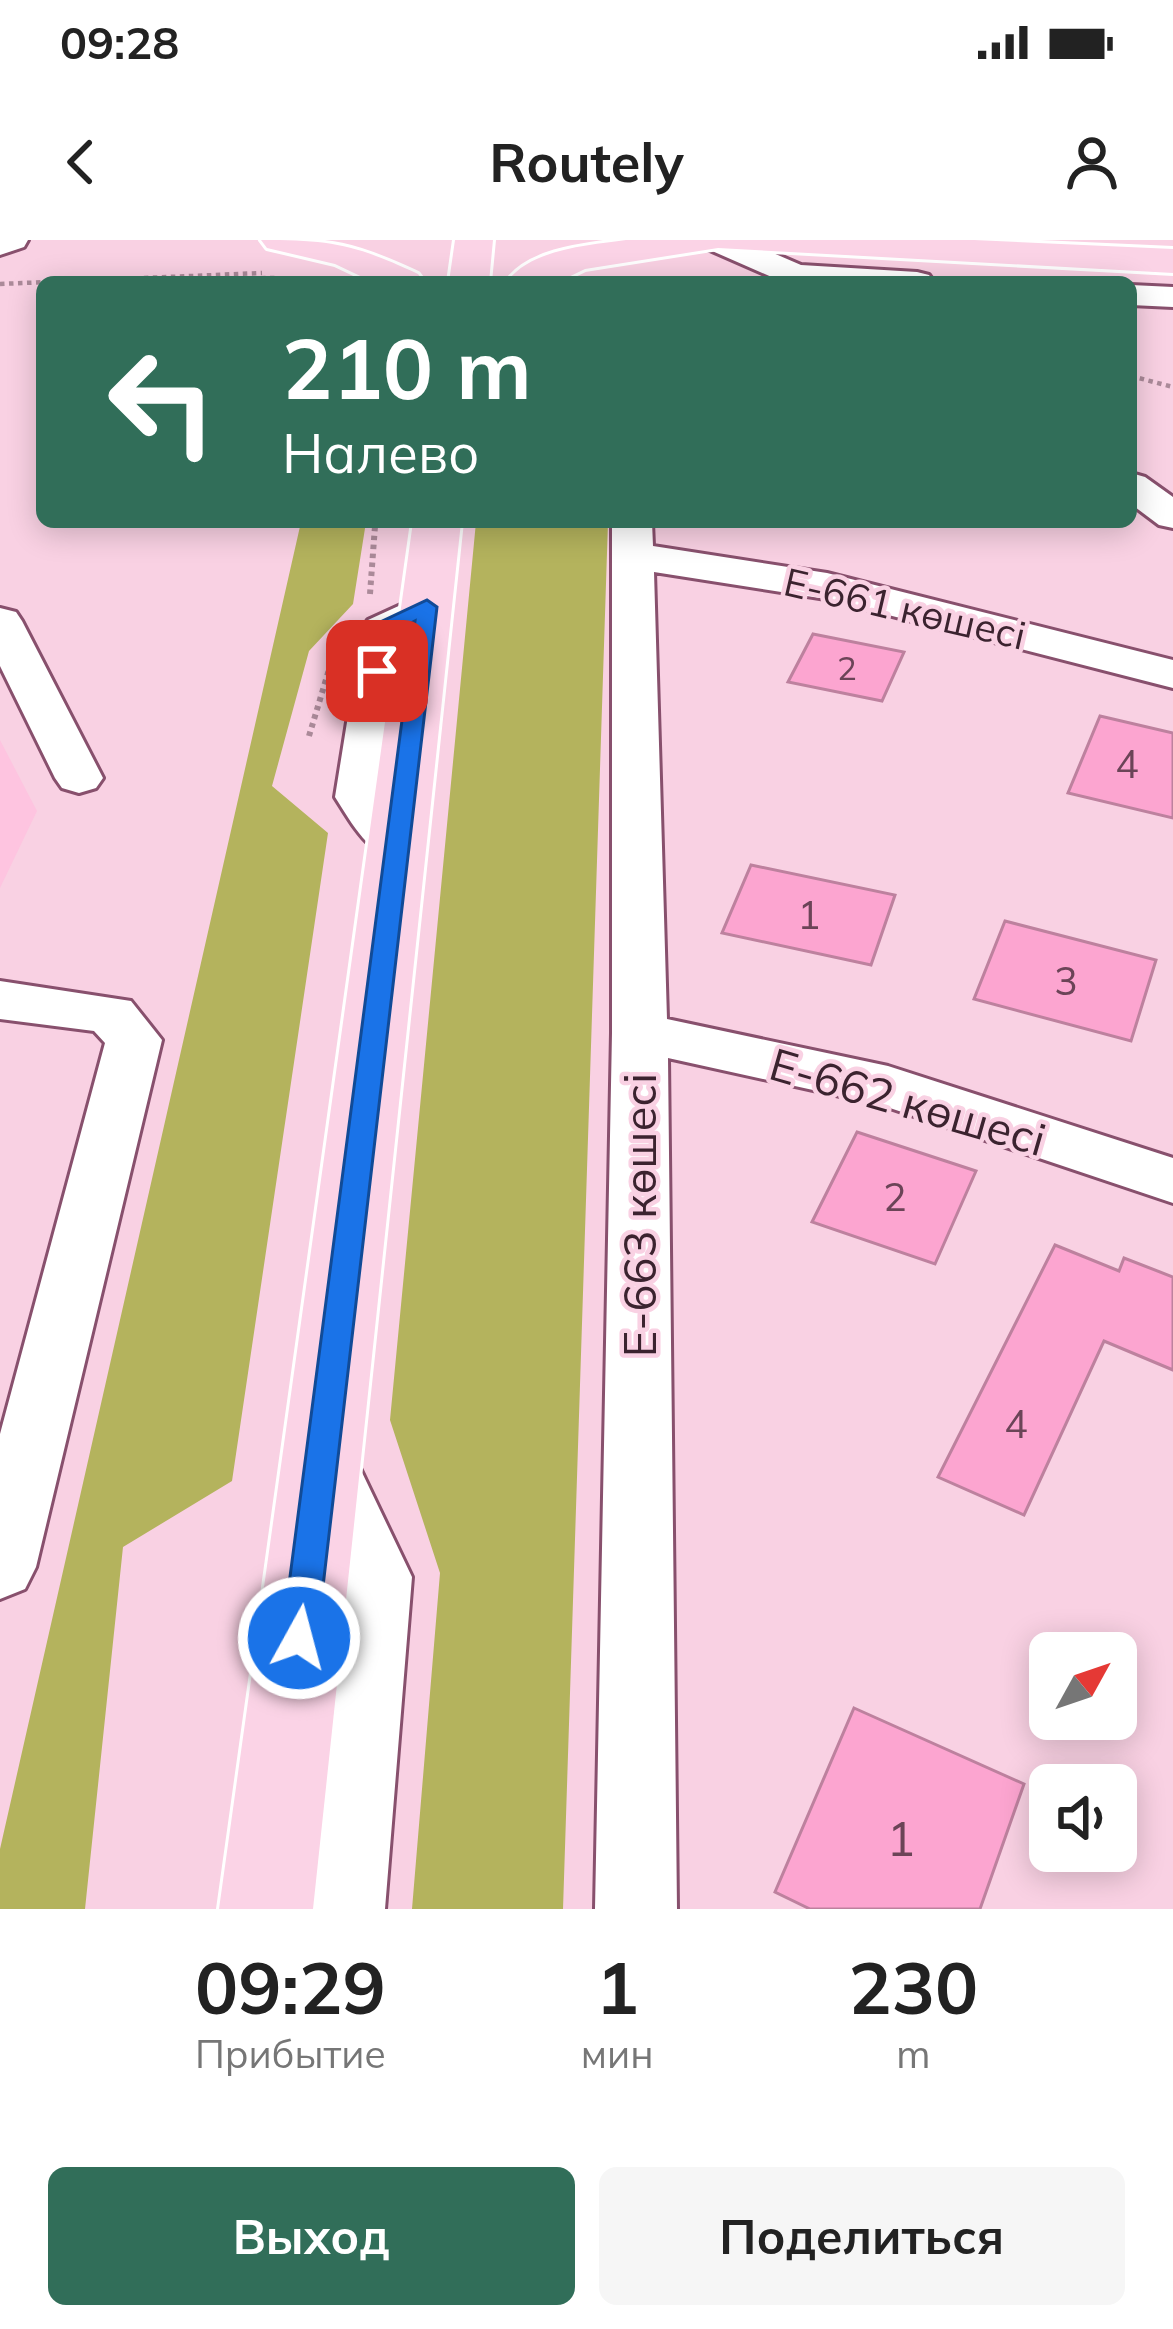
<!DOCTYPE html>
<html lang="ru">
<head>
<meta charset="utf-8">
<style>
  :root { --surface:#fff; --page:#f6f6f6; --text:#222; --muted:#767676; --accent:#316e59 }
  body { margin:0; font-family:Mulish,sans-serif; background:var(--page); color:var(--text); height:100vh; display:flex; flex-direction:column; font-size:45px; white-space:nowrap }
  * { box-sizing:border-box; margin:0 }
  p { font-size:39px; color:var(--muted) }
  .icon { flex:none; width:66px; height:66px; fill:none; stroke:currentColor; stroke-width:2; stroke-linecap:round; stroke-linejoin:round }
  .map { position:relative; height:1669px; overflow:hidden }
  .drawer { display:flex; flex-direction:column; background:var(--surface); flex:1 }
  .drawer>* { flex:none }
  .hud { position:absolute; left:36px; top:36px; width:1101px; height:252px; border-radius:18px; box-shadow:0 6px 30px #0003; background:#316e59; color:#fff; overflow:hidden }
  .needle { width:78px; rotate:50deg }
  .fabs { position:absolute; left:1029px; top:1392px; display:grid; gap:24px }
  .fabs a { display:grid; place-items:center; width:108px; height:108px; border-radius:18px; background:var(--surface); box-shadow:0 6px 30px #0003; font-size:60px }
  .pin { position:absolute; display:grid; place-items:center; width:102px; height:102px; color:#fff; margin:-51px; border-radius:24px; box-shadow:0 6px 18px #0006 }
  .me { position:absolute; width:132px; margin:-66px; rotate:7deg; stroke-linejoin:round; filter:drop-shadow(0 0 9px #0008) }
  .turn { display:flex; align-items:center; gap:42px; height:252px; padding:0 48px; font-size:54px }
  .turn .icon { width:156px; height:156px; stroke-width:2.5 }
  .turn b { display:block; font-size:84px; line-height:102px }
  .eta { display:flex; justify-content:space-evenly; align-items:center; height:204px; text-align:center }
  .eta b { font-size:72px; font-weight:700; line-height:84px }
  .action { display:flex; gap:24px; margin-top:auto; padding:24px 48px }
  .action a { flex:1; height:138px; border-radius:18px; background:var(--accent); color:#fff; font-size:48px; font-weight:700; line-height:138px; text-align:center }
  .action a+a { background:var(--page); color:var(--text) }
  .status { display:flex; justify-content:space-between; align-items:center; height:84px; padding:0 60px; background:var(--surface); direction:ltr }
  .status svg { height:33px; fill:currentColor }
  header { display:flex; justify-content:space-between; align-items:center; height:156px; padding:0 48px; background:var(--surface); font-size:54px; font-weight:700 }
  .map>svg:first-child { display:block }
  .built { fill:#fec4e0 }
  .green { fill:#b4b35d }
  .building { fill:#fca5d0; stroke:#bd819e; stroke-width:3 }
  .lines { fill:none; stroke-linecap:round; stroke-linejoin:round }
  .minor-casing { stroke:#88506d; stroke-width:6 }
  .major-casing { stroke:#fff; stroke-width:6 }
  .path-far1 { stroke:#ab8a99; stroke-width:4.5; stroke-dasharray:4.5 4.5; stroke-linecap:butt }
  .path { stroke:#ab8a99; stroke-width:6; stroke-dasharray:4.5 4.5; stroke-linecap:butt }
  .minor { fill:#fff; fill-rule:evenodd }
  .major { fill:#fbd3e6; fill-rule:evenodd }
  .route { fill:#1a73e8; stroke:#114b97; stroke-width:3 }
  .labels { text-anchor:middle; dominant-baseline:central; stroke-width:9; stroke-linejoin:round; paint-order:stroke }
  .far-number-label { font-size:33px; fill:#6b4457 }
  .far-street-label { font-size:39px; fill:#3b232f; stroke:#f9d1e3 }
  .number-label { font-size:39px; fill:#6b4457 }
  .street-label { font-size:45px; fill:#3b232f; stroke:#f9d1e3 }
  .near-number-label { font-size:48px; fill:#6b4457 }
</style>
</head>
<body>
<div class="status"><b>09:28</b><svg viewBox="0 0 49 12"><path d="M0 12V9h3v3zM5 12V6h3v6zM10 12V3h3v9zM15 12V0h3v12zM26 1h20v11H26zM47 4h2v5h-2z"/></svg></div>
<header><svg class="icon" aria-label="back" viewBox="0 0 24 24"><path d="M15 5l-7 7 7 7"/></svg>Routely<svg class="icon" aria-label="person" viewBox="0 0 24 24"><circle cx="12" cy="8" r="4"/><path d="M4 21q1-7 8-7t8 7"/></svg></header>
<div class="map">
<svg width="1173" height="1669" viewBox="0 0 1173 1669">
  <rect width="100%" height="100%" fill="#f9d1e3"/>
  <path class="built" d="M0,500L37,571L0,648Z"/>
  <path class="green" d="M301,282H366L353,364L309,411L272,546L328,593L232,1241L123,1307L85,1669H0V1609Z
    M476,282H608L563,1669H412L440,1333L390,1180Z"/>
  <path class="building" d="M813,394L904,412L882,461L788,442Z
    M1100,476L1173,493V578L1068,553Z
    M751,625L895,655L871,725L722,693Z
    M1005,681L1156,720L1131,801L974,759Z
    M857,892L976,931L935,1024L812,982Z
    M1055,1005L1119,1031L1124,1018L1173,1037V1130L1104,1101L1024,1275L938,1237Z
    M854,1468L1024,1544L980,1669H810L775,1652Z"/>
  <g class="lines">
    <g class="minor-casing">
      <path id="minor" d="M0,0H28L24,7L0,15Z
        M699,0H743L801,25L917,32L929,35L934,42H783L703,7Z
        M1131,45L1173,47V67L1131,65Z
        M1131,233L1145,237L1173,257V288L1159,285L1131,264Z
        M612,282H652L653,306L827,333L1173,420V448L826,359L654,332L667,779L888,826L1173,918V963L881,865L668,818L677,1669H595L612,793Z
        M427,353L442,357L449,366L442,375L405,395L384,556L422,605L415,616C374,627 355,588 335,557L362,389L368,380Z
        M0,368L16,372L22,381L103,538L96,548L79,553L62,548L55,538L0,426Z
        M0,741L131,761L162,800L36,1327L25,1349L0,1359V1194L105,803L94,791L0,779Z
        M322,1190L346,1199L412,1337L385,1669H303L340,1337L288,1219L298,1199Z"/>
    </g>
    <g class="major-casing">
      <path id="major" d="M261,0C331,0 354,4 418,34L424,42H373L335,24L267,8Z
        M455,0H493L489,42H449Z
        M626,0H974L1173,9V33L718,8L585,29L558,42H507C530,9 590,5 626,0Z
        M413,282H461L313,1669H219Z"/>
    </g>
    <path class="path-far1" d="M189,39L276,38
      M0,44L262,33
      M1131,136L1173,147
      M312,282L375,285V289"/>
    <path class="path" d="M370,354L375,286
      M309,496L331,423"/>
    <use href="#minor" class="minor"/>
    <use href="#major" class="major"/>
  </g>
  <path class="route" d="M427,360L437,367L317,1398L312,1409L299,1414L287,1409L282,1398L415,381L394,392L385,435H370L367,431L376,384Z"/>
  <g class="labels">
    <g class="far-number-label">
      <text x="847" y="427">2</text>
    </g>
    <g class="far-street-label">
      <text transform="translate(905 368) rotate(13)">Е-661 көшесі</text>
    </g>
    <g class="number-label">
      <text x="1127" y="523">4</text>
      <text x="809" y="674">1</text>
      <text x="1066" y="740">3</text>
      <text x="895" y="956">2</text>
      <text x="1016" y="1183">4</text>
    </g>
    <g class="street-label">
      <text transform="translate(908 861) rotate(16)">Е-662 көшесі</text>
      <text transform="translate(639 975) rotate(-90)">Е-663 көшесі</text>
    </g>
    <g class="near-number-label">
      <text x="901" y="1598">1</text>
    </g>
  </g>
</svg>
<div class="fabs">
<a><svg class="needle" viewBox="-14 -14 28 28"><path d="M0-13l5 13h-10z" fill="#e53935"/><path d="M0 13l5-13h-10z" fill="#767676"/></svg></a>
<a><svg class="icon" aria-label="sound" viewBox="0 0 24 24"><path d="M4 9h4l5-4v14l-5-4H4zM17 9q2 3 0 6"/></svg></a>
</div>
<div class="pin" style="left:377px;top:431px;background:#d93025"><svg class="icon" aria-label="arrive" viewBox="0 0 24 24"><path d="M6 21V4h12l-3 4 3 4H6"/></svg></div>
<svg class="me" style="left:299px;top:1398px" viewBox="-20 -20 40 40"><circle r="17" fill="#1a73e8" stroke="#fff" stroke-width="3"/><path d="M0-11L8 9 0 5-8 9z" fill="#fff"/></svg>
<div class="hud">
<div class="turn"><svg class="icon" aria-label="left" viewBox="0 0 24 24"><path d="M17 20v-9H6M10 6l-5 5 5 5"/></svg><div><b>210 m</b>Налево</div></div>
</div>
</div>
<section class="drawer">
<div class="eta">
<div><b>09:29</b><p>Прибытие</p></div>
<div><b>1</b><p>мин</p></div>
<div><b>230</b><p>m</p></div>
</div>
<div class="action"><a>Выход</a><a>Поделиться</a></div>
</section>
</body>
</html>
